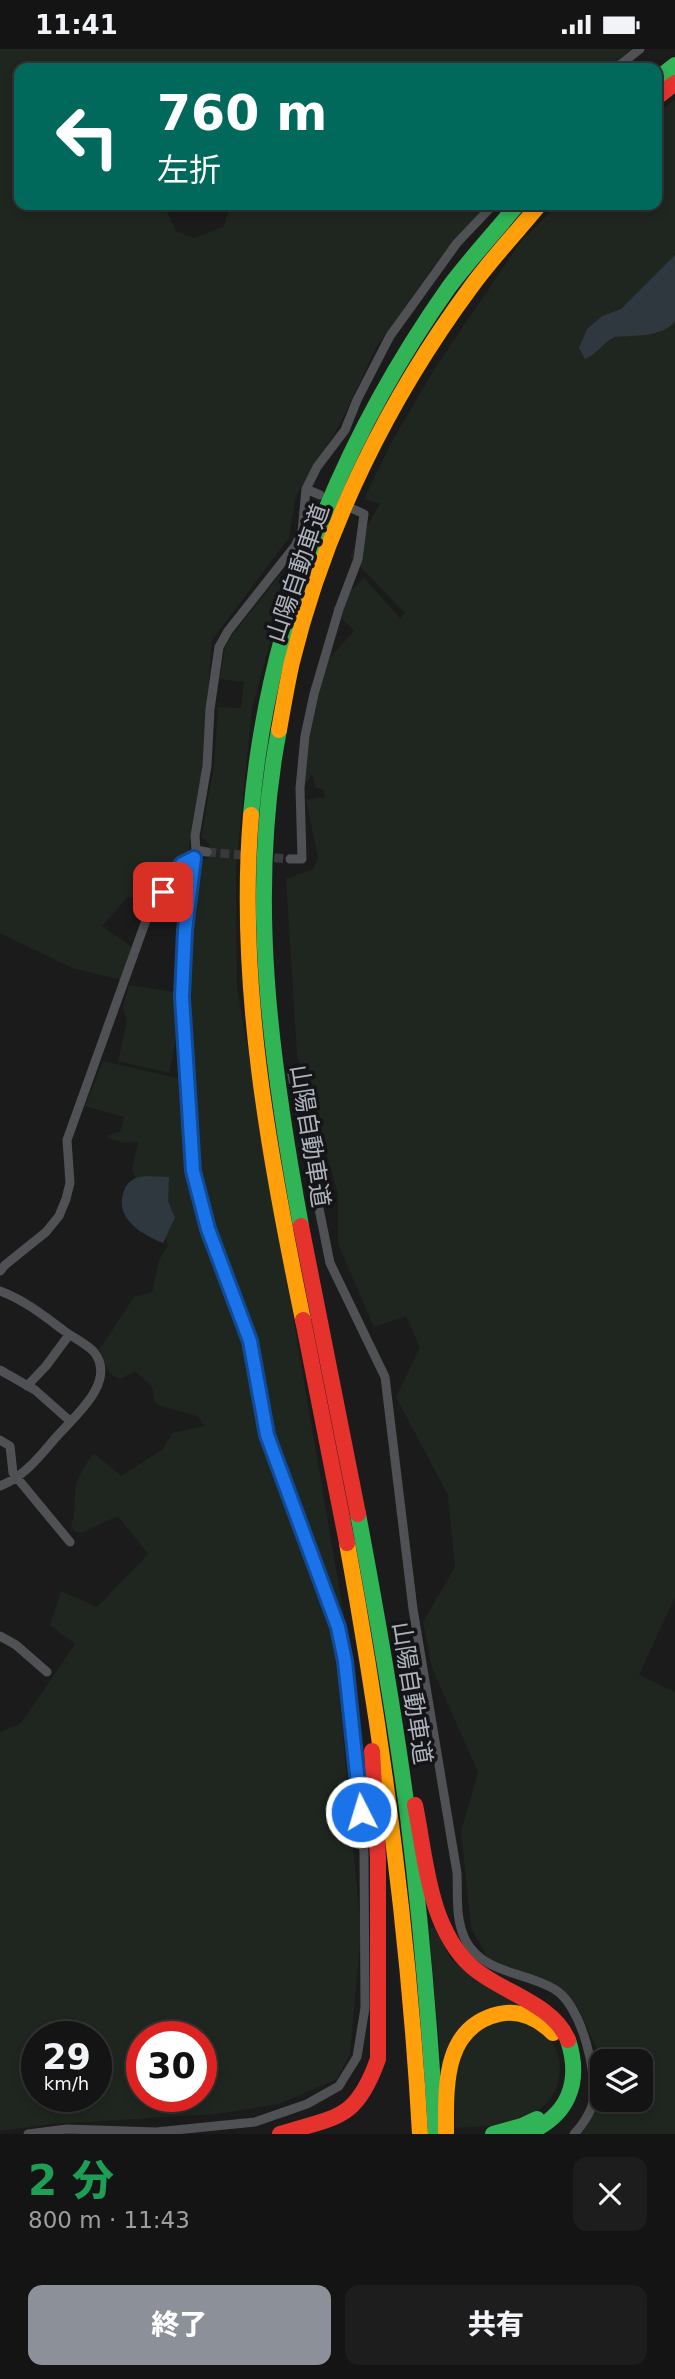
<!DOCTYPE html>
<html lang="ja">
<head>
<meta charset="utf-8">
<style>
  :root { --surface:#141415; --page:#1d1d1e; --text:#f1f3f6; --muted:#9d9ea0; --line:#333334; --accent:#8c9099 }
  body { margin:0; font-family:"DejaVu Sans","Noto Sans JP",sans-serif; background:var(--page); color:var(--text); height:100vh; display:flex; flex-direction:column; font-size:26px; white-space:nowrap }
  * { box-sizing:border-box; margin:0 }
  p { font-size:23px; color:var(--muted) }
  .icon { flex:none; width:38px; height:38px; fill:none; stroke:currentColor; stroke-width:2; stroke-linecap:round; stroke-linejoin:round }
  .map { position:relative; height:2085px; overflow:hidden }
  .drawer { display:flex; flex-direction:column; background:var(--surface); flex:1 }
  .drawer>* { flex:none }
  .guide { position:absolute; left:14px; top:14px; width:648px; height:147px; border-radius:14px; box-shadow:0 4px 10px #0003,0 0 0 2px var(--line); background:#00695c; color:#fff; overflow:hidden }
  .fabs { position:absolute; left:590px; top:2000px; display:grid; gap:14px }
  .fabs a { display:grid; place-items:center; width:63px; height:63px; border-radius:14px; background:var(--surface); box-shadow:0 4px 10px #0003,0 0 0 2px var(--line); font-size:35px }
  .speed { position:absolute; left:21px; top:1972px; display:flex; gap:14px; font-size:35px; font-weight:700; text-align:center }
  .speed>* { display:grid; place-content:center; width:91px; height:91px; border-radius:50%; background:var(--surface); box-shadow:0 4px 10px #0003,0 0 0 2px var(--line); line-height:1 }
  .speed small { font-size:18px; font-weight:400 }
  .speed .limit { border:10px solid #d22; background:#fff; color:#111 }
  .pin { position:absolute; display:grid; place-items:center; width:60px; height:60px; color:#fff; margin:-30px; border-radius:14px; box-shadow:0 4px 10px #0006 }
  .me { position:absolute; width:77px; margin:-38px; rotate:355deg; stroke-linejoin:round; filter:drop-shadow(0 0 5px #0008) }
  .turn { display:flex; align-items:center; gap:24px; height:147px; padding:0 28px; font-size:32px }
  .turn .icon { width:91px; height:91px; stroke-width:2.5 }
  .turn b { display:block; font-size:49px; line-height:60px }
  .round { display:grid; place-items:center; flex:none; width:74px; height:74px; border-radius:14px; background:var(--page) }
  .headline { display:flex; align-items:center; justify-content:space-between; height:119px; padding:0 28px }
  h1 { font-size:42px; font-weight:800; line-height:52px; color:#1e9e55 }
  .button { display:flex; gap:14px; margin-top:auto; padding:14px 28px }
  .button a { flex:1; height:80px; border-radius:14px; background:var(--accent); color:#fff; font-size:28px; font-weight:800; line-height:80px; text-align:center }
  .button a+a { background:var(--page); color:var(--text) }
  .status { display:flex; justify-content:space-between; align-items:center; height:49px; padding:0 35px; background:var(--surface); direction:ltr }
  .status svg { height:19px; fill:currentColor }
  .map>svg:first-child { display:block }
  .green { fill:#1f261f; fill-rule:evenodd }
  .water { fill:#2e383e }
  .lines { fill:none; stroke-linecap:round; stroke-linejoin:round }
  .street-tunnel { stroke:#38393c; stroke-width:9; stroke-dasharray:9 4.5; stroke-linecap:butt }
  .street { stroke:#4f5155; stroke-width:9 }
  .fast { stroke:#30b455; stroke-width:16 }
  .slow { stroke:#ff9f0a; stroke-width:16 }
  .jam { stroke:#e5322d; stroke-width:16 }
  .route-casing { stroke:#114b97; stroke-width:18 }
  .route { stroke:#1a73e8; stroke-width:12 }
  .labels { text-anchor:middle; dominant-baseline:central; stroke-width:7; stroke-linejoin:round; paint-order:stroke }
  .street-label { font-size:24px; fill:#adb3bc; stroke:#151518 }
</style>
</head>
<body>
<div class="status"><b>11:41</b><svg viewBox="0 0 49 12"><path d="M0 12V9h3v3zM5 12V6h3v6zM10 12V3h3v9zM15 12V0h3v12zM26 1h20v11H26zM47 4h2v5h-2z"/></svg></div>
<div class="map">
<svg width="675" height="2085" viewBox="0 0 675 2085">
  <rect width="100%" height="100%" fill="#1b1b1c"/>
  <path class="green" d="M0,0H632L608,19H19V156H164L176,182L194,189L223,178L231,157L230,156H487L433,218L377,297L340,375L296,447L289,489L212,591L202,723L188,804L146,855L128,848L102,877L132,898L121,931L72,919L0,884Z
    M675,50V206L621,260L602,267L579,299L585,310C597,306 603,293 615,288L658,284L675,272V1548L639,1626L675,1643V2085H579L598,2058L600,2006L578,1959L564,1942L487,1908L471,1879L461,1783L478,1723L432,1619L423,1573L455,1518L448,1446L396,1348L420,1298L406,1267L374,1278L338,1195V1144L297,1007L286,830L313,820L318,809L306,751L325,748L323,740L316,739L312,725L307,733L302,732L307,689L325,614L354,582L332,559L364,529L400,569L405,564L350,507L380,455L364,450L391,394L435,319L522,191L557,156H656V65ZM602,2012H640V2051H602Z
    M279,527L287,533L252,659L236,819L237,938L345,1573L330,1578L336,1610L361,1884L350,2005L337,2030L279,2055L216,2065L52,2075L0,2082V1683L21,1674L75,1595L50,1576L61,1542L97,1558L148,1505L118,1467L81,1484L74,1482L71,1477C76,1464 74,1457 75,1444C76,1428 85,1416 94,1404L121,1427L163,1400L172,1384L204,1377L199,1368L158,1356L154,1351L152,1338L135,1322L120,1330C107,1326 104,1313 99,1301L134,1248L152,1243L159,1211L168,1196L132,1121L138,1093L124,1094L108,1089V1086L121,1082L124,1068L85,1057L103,1012L194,1033L190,904L199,812L208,809L210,795L201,788L214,718L218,658L241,659L244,633L220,630L225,598L233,585ZM37,1988H96V2048H37ZM142,1988H201V2048H142Z
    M129,936L174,943L176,968L179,974L169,1024L118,1012L127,972L123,958Z
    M434,1878L451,1910L476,1930L536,1961L491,1960L442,2026L429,1880Z
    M507,1971C513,1972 522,1971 528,1974C566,1987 571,2040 538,2061C514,2078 483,2077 455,2079C454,2031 450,1984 507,1971Z"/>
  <path class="water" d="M675,206V272C662,289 635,286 615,288C603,293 597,306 585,310L579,299L587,280L602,267L621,260Z
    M169,1128L168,1152L175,1169L163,1194C142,1185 116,1171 123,1145C125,1137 129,1132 136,1129C146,1126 159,1128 169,1128Z"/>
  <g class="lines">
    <path class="street-tunnel" d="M207,803L290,810"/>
    <path class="street" d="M616,19L640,0
      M306,440L320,446
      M196,801L207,803
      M290,810H302L300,739L305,687L314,645L339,560L358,510L364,465L351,459
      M291,1021L330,1214L385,1328L413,1560L457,1824C458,1847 455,1871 466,1892C484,1925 526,1923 554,1940C581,1955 598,2024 593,2053C591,2063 582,2077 574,2085
      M0,1222L5,1216L46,1183L59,1167L66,1150L70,1134L67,1091L149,863L182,815L194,809
      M0,1242C24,1251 43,1266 63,1281C72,1288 87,1295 94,1303C117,1332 76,1366 59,1385C41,1405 27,1426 0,1437
      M0,1321L35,1341L70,1372
      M27,1337L46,1317L69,1286
      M0,1391L10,1397L13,1424L70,1493
      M0,1587L16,1596L47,1623
      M28,2085L67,2080L156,2083L255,2073L307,2055L339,2037L357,2008L365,1959L364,1805L360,1741L345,1612L338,1578L267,1386L250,1292L208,1180L193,1122L182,948L185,881L196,801L195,787L207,717L210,660L219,598L228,582L295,497L302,483L306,440L317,418L345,381L357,351L390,287L457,194L493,156"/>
    <path class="fast" d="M656,31L675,16
      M279,681C247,846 271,1014 301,1177
      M251,766C267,575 339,394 449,238C470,210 495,183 517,156
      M358,1465C377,1566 395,1667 408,1768C421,1874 430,1979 436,2085
      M493,2085L522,2077L537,2070
      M525,2085C568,2068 582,2034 568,1991"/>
    <path class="slow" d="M279,681C283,658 287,635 292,613C325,478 389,349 471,238C492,209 517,183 539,156
      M251,766C237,936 269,1105 303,1271
      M347,1494C383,1690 409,1886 420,2085
      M446,2083C446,2037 443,1978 499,1965C519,1960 539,1970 553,1984"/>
    <path class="jam" d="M656,49L675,34
      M301,1177L358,1465
      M303,1271L347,1494
      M415,1756C426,1809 428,1877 471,1917C499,1943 552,1953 568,1991
      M280,2085C337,2067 356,2072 378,2010V1809L372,1702"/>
  </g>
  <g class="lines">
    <g class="route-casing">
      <path id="route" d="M163,843L182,815L194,809L185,881L182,948L193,1122L208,1180L250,1292L267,1386L338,1578L345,1612L361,1763"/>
    </g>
    <use href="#route" class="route"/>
  </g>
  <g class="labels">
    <g class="street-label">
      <text transform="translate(298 524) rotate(-71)">山陽自動車道</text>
      <text transform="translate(310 1087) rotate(81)">山陽自動車道</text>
      <text transform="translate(412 1644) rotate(81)">山陽自動車道</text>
    </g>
  </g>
</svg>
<div class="fabs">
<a><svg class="icon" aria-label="layers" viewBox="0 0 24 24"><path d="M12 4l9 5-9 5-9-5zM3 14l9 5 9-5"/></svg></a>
</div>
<div class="speed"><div>29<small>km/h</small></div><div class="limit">30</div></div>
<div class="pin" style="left:163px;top:843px;background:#d93025"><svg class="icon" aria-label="arrive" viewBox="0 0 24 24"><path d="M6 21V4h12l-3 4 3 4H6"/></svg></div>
<svg class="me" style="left:361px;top:1763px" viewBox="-20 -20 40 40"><circle r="17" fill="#1a73e8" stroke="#fff" stroke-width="3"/><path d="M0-11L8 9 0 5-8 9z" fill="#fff"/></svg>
<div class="guide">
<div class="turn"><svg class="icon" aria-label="left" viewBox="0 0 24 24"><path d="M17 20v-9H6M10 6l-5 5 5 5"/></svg><div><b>760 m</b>左折</div></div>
</div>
</div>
<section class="drawer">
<div class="headline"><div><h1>2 分</h1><p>800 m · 11:43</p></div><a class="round"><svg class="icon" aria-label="close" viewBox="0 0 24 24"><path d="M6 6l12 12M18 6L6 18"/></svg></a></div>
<div class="button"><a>終了</a><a>共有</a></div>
</section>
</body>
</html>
